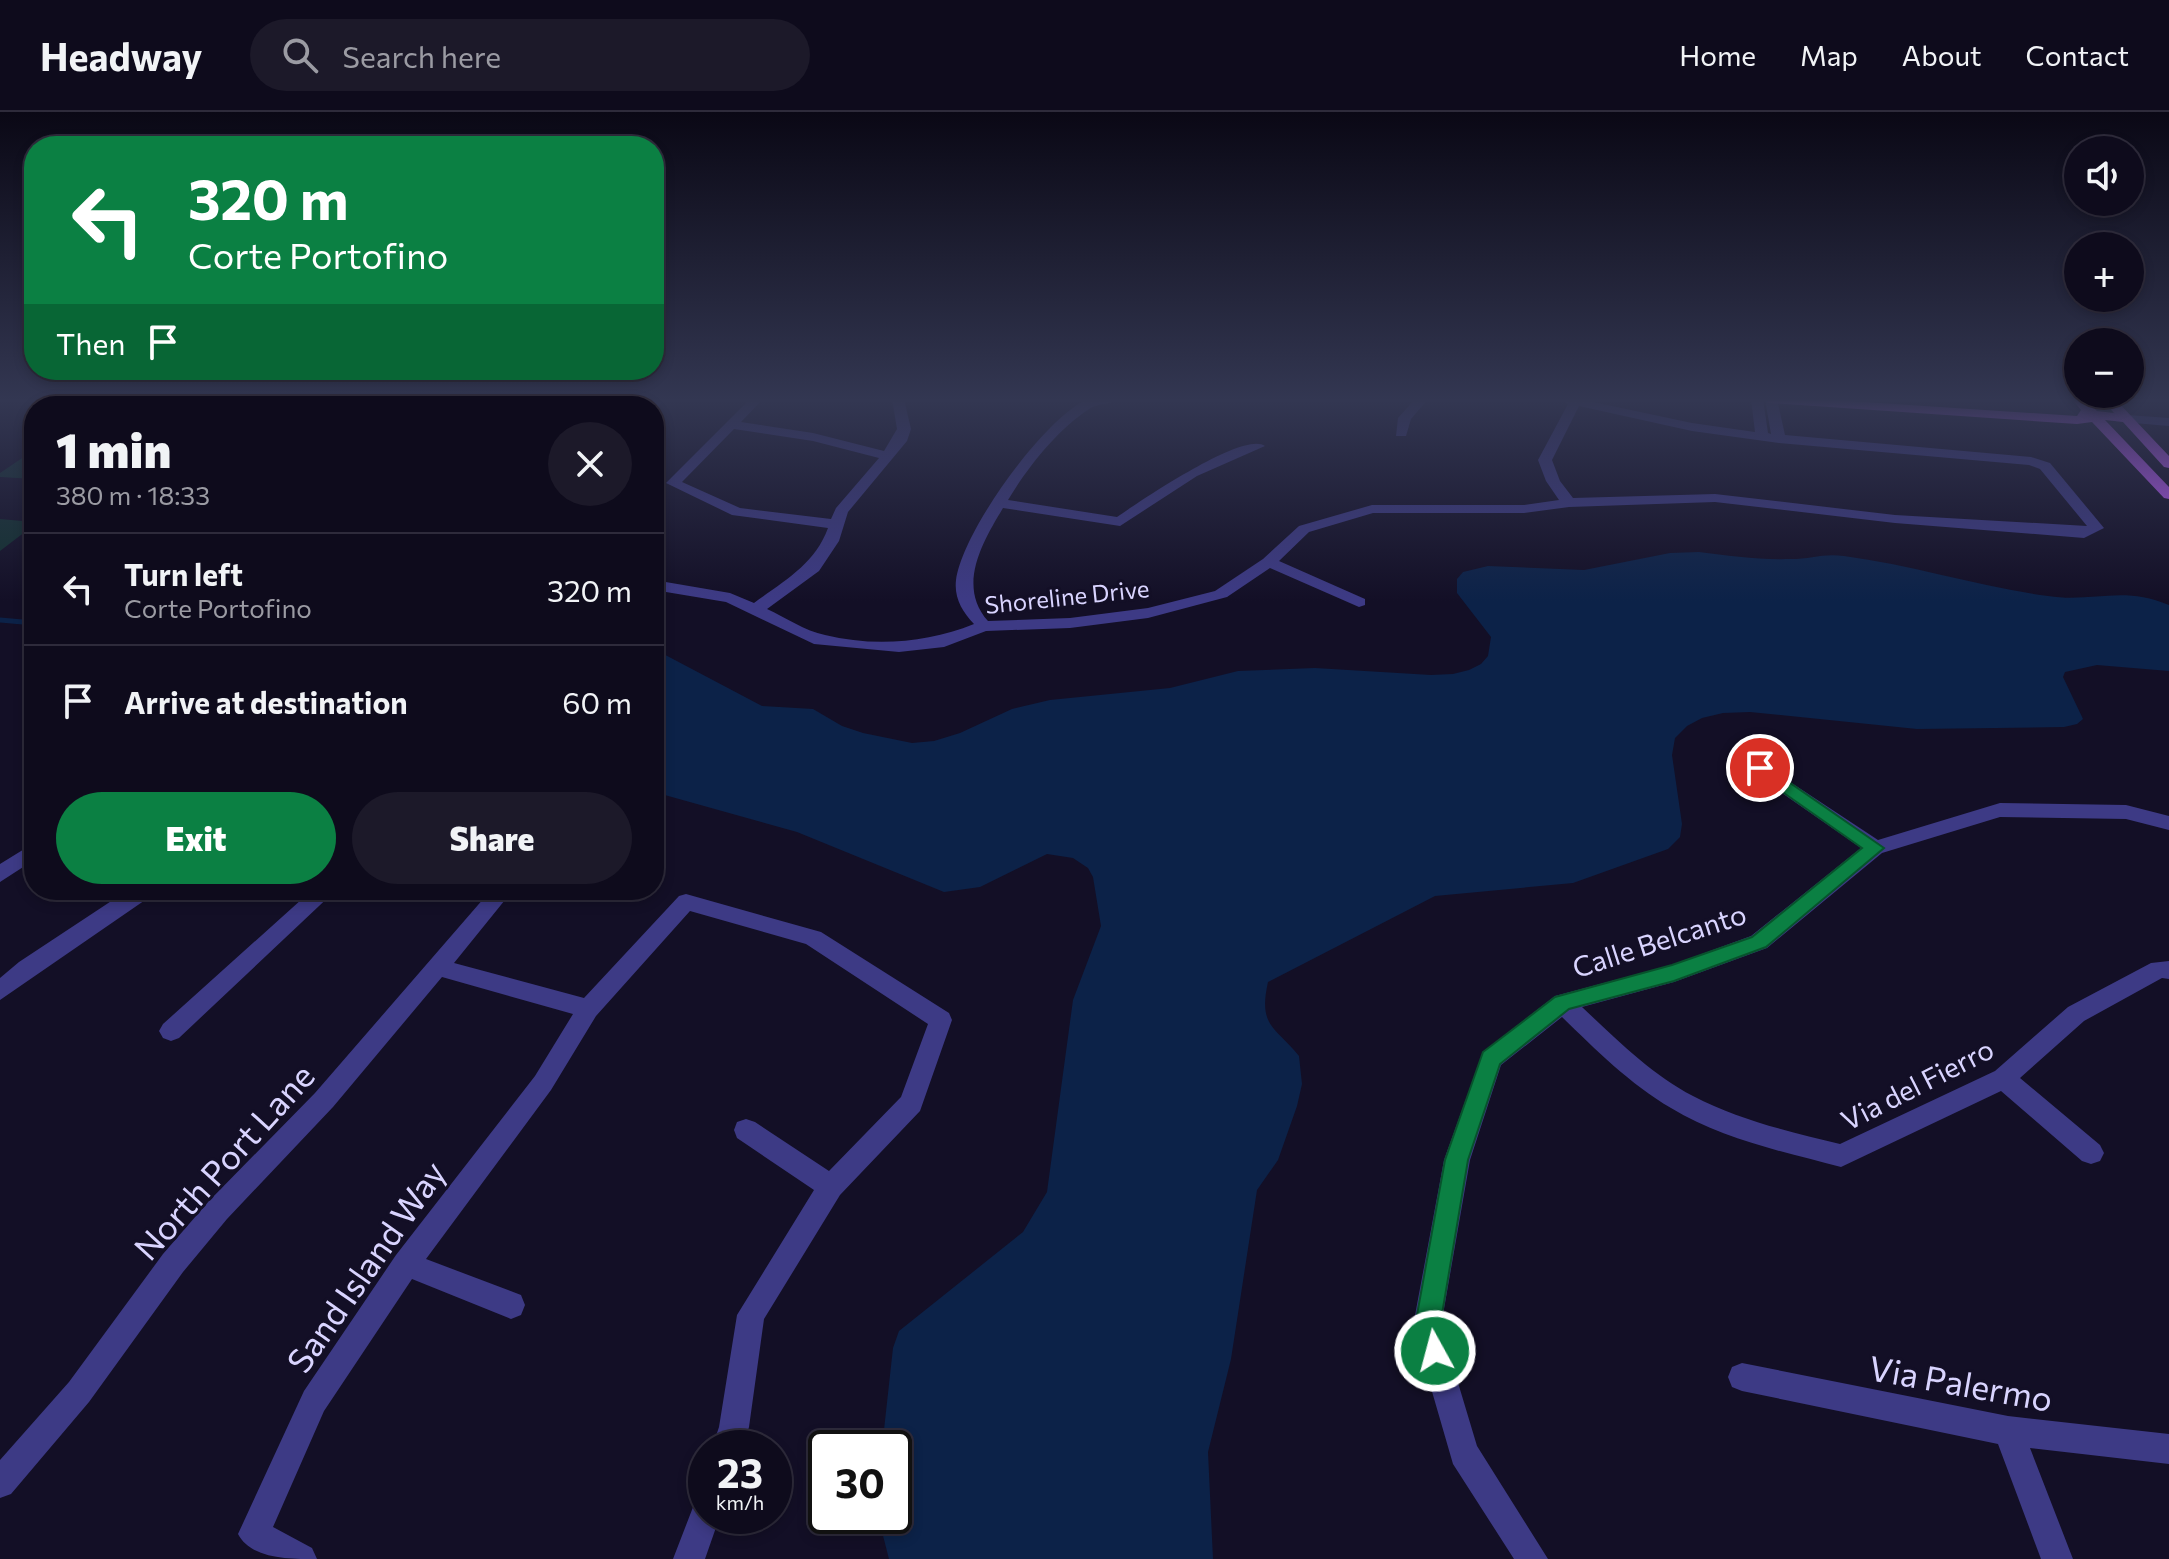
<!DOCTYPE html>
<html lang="en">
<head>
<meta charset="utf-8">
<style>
  :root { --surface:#0e0b1c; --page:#1c1929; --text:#f1f3f6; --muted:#9b9ba3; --line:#2e2b3b; --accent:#0b8043 }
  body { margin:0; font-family:Commissioner,sans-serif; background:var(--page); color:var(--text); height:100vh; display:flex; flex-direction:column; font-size:30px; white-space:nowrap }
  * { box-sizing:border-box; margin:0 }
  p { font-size:26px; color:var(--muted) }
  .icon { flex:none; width:44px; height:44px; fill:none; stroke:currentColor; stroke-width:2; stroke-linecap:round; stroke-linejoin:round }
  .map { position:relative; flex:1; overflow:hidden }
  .drawer { position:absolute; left:24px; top:284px; width:640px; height:504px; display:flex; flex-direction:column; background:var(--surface); border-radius:32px; box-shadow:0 4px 12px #0003,0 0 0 2px var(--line) }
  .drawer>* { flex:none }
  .guide { position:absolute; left:24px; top:24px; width:640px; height:244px; border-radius:32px; box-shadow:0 4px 12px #0003,0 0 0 2px var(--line); background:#0b8043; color:#fff; overflow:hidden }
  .fabs { position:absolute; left:2064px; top:24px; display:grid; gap:16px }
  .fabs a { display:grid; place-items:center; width:80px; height:80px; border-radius:50%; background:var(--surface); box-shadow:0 4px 12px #0003,0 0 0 2px var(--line); font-size:40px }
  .speed { position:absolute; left:688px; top:1318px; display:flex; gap:16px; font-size:40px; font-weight:700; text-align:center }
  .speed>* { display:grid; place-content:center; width:104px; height:104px; border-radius:50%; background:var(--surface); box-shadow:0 4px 12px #0003,0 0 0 2px var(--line); line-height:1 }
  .speed small { font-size:20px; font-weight:400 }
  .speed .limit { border:4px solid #111; border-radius:12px; background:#fff; color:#111 }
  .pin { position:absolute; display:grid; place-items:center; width:68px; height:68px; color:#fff; margin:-34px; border:4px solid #fff; border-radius:50%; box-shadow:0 2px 8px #0007 }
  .me { position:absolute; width:88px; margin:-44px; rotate:353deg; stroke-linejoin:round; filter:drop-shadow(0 0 6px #0008) }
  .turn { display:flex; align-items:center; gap:28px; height:168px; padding:0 32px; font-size:36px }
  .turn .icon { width:104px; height:104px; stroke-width:2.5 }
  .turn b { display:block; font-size:56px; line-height:68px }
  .then { display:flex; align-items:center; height:76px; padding:0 32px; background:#0003; gap:16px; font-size:30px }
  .round { display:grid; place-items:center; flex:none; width:84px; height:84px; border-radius:42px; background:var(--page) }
  .head { display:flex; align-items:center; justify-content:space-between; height:136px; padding:0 32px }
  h1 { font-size:48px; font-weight:800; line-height:60px }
  .action { display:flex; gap:16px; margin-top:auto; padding:16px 32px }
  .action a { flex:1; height:92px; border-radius:48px; background:var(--accent); color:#fff; font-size:32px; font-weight:800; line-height:92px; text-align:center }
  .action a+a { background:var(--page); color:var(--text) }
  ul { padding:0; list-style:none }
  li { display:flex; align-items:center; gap:24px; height:112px; padding:0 32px; border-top:2px solid var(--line) }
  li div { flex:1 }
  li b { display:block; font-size:30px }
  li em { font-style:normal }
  header { display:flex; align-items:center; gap:48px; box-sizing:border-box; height:112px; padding:0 40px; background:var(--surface); border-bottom:2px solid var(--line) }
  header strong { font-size:38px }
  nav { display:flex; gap:44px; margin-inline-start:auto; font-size:28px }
  .search { width:560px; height:72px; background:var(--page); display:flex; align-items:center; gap:20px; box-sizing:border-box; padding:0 28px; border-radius:44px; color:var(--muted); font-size:30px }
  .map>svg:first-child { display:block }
  .green { fill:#12302f }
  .water { fill:#0c2248 }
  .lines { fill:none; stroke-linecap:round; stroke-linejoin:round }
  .stream { stroke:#0c2248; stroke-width:5 }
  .minor { fill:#3d3a85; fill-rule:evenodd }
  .major { fill:#c25bff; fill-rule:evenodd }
  .route { fill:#0b8043; stroke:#07532c; stroke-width:2 }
  .labels { text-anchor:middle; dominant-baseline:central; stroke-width:6; stroke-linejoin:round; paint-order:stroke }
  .far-street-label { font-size:24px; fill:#d9d4ff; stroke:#130f26 }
  .street-label { font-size:28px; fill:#d9d4ff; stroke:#130f26 }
  .near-street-label { font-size:34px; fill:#d9d4ff; stroke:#130f26 }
</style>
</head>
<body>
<header>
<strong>Headway</strong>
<div class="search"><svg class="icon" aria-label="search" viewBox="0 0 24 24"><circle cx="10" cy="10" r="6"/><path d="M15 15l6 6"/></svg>Search here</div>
<nav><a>Home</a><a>Map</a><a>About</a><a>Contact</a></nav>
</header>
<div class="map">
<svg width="2169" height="1447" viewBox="0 0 2169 1447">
  <rect width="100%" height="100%" fill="#130f26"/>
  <path class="green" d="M34,338V367L0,365V361Z
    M0,407L34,410V413L0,439Z"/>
  <path class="water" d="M1699,440C1729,444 1760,448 1791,447C1810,447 1824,441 1844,444C1913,453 1980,475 2048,484C2093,491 2122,473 2169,493V559L2097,553L2065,560L2063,565L2083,607L2077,612L2064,615L1917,617L1750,600L1723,601L1702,606L1687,614L1675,626L1672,643L1682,712L1680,725L1668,737L1573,771L1435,784L1268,870C1258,915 1275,914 1299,944L1302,972L1297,994L1278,1048L1257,1078L1231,1247L1208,1340L1213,1447H889L878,1404H894V1336H882L893,1236L899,1219L1023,1120L1047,1080L1073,888L1101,814L1093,765L1088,756L1073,746L1047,742L980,775L944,780L797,720L654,680V537L762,594L813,597L842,614L863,621L912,631L934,629L960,621L1012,597L1050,588L1170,576L1238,559L1315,556L1431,563L1453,562L1469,558L1481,552L1488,544L1491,525L1457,481V467L1463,460L1488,454L1584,458L1670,441Z"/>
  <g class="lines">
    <path class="stream" d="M0,508L34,511"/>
    <path class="minor" d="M653,287H666L654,298V294H646Z
      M750,287H763L741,310L813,321L884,339L897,317L892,287H904L911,317L907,329L848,400L839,429L819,459L767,497C785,505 805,519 825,523C874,535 927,531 974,512C962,499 954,486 956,468C963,419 1039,314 1082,290C1093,284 1107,286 1118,287C1110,293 1098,291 1089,297C1056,319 1028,355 1008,388L1117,405C1139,390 1244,318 1265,334L1197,364L1120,414L1003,396C982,431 957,474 988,509L1070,506L1148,496L1215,479L1263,447L1299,414L1372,393H1524L1559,388L1546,369L1538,348L1568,292L1557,287H1579L1692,311L1755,320L1751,287H1763L1768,321L1771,322L1765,287H1777L1785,323L2031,345L2050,351L2104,416L2084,426L1895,411L1715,390L1569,395L1524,401H1373L1309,420L1279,449L1365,487V493L1359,495L1270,456L1227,485L1148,506L1070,516L986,519L944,535L899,540L814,532L726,490L654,478V468L730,481L754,491C784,469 815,452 828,416L732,403L666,371ZM1579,294L1692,319L1779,331L2029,353L2040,357L2087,414L1895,403L1715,382L1573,386L1560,369L1552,348ZM734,317L813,329L879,346L836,396L831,407L740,396L682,370Z
      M1415,287H1428L1411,307L1406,324H1396L1398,306Z
      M2127,303L2169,306V314L2122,310V304Z
      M1760,650L1878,728L2000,691L2126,693L2169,704V718L2126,707L2000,705L1882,741L1767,836L1674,870L1582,895C1616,927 1651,962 1693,984C1739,1008 1790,1020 1840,1032L1995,959L2068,895L2151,851L2169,849V867L2162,866L2084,909L2020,966L2100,1033L2104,1041L2100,1049L2091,1052L2082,1049L2001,979L1841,1055C1784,1040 1722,1027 1671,996C1630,972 1596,938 1562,905L1501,953L1470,1048L1441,1214L1477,1334L1548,1447H1514L1453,1352L1413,1214L1444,1048L1483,940L1555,884L1672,853L1751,824L1861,736L1753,661L1751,656Z
      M34,731V748L0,770V752Z
      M128,778H154L151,784L0,888V866L19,850Z
      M312,778H336L179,926L171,929L163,926L159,919L163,912Z
      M491,778H513L454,851L584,886L679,784L686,782L821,820L949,901L952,908L920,999L840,1083L764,1207L749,1315L742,1336H712L719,1315L737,1203L814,1078L737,1026L734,1018L737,1010L746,1007L755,1010L829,1059L901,985L928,912L806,832L690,799L596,904L551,978L426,1147L521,1183L525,1193L521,1203L511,1207L412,1167L324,1299L273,1415L312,1436L317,1447C289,1447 251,1447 238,1422L304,1279L396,1143L535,964L573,902L442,865L333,995L227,1107L183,1160L89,1290L11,1382L0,1386V1348L69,1270L163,1142L209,1089L315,981Z
      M1742,1251L2008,1304L2169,1322V1352L2030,1336L2073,1447H2041L1998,1332L1742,1279L1732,1275L1728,1265L1732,1255Z
      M706,1386V1404H720L705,1447H673L695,1390Z"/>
    <path class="major" d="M1763,287H1819L2077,304L2081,298L2072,287H2085L2097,299L2114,301L2102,287H2115L2169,344V356L2164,355L2123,310L2105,308L2169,375V387L2164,386L2092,310L2077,312L1769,291Z"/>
  </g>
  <linearGradient id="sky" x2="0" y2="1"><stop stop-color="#0a0815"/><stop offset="0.59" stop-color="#333752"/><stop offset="1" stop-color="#333752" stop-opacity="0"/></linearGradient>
  <rect width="2169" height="489" fill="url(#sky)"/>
  <path class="route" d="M1760,650L1884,736L1766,835L1674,869L1569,897L1500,952L1468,1048L1440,1214L1447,1239L1444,1248L1435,1252L1425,1248L1415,1214L1445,1048L1483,940L1555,885L1672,853L1752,825L1862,736L1754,660L1752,656L1754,652Z"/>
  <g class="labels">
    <g class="far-street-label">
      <text transform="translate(1067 484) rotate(-6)">Shoreline Drive</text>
    </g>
    <g class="street-label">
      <text transform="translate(1659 828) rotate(-18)">Calle Belcanto</text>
      <text transform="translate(1917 972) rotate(-27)">Via del Fierro</text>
    </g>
    <g class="near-street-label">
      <text transform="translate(223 1049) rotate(-48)">North Port Lane</text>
      <text transform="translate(365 1154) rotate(-55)">Sand Island Way</text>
      <text transform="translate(1961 1270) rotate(10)">Via Palermo</text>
    </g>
  </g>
</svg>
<div class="fabs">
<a><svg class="icon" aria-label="sound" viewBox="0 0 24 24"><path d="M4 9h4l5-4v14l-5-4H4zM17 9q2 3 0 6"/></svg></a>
<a>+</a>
<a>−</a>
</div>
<div class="speed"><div>23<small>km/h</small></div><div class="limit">30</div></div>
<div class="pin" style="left:1760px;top:656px;background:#d93025"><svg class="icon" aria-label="arrive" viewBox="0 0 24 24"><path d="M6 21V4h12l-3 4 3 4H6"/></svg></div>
<svg class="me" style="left:1435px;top:1239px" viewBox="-20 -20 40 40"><circle r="17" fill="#0b8043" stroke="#fff" stroke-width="3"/><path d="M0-11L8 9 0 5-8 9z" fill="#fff"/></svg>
<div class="guide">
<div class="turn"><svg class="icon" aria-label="left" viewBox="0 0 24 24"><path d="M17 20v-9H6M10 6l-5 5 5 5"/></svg><div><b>320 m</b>Corte Portofino</div></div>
<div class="then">Then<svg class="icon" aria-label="arrive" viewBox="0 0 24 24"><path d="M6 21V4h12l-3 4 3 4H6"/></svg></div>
</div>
<section class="drawer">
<div class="head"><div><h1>1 min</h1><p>380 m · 18:33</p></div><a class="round"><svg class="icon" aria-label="close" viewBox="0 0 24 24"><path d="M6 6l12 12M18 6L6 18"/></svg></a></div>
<ul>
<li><svg class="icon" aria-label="left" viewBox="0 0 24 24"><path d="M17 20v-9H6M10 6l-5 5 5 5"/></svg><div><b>Turn left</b><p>Corte Portofino</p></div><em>320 m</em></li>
<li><svg class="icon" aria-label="arrive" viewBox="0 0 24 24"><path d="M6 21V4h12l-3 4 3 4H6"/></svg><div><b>Arrive at destination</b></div><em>60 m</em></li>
</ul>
<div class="action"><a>Exit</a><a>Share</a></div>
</section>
</div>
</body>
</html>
